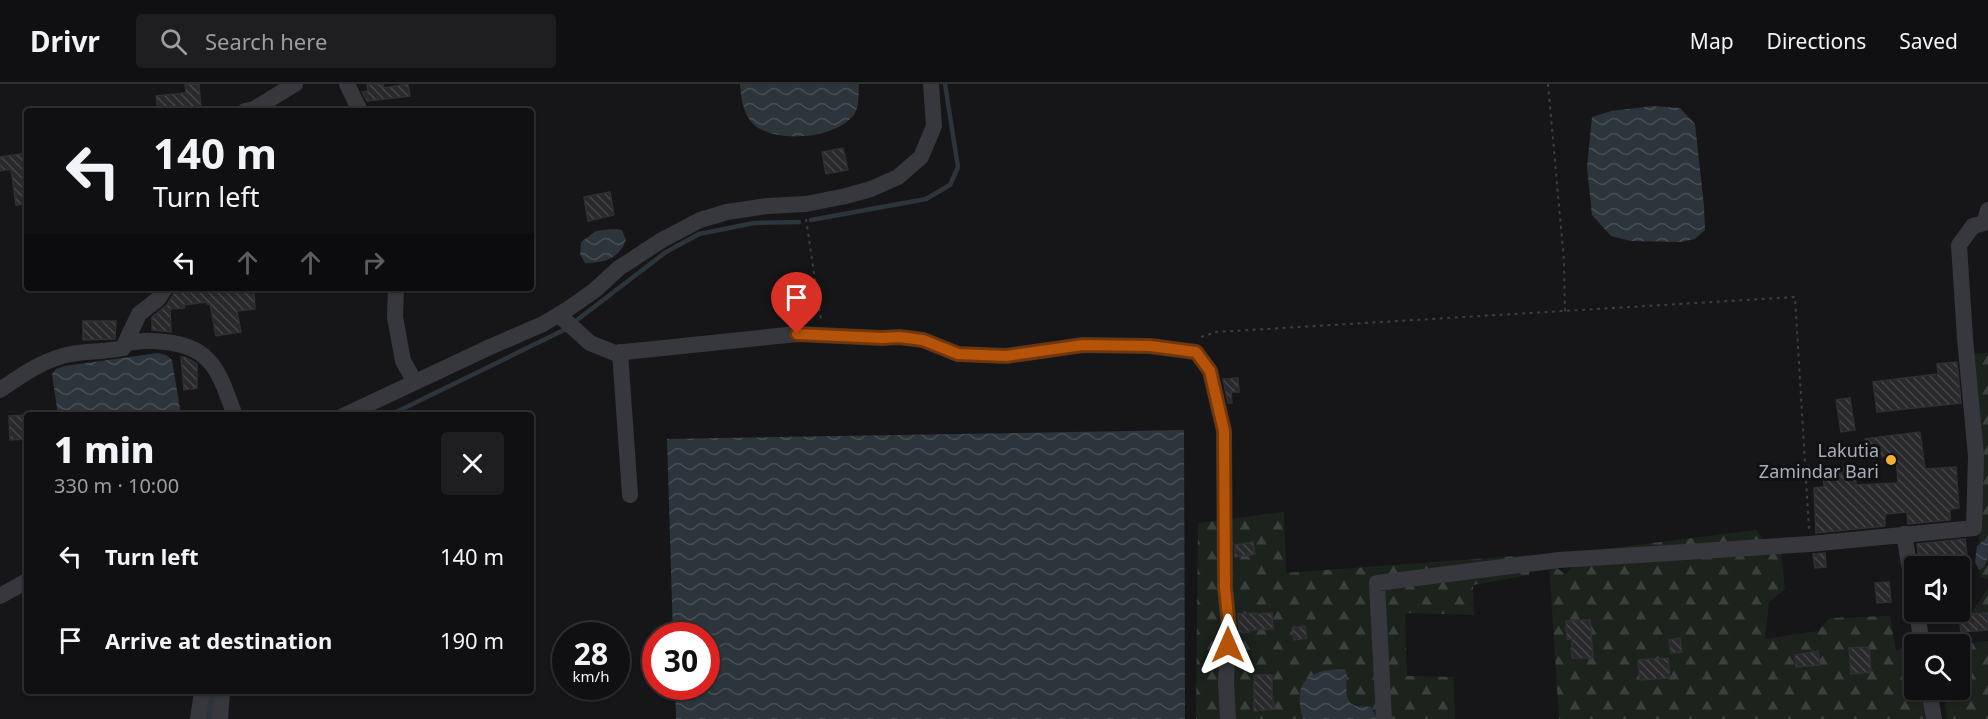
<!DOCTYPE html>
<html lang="en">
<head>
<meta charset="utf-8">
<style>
  :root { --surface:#101012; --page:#1e1e20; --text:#f1f3f6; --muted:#9c9d9f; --line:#303032 }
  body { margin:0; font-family:"Noto Sans",sans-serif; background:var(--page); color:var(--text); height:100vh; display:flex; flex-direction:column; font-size:22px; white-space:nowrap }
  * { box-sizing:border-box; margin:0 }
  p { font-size:20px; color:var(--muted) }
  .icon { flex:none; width:33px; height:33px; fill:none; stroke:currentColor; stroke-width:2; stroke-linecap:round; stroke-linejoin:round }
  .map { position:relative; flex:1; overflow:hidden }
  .panel { position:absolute; left:24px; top:328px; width:510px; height:282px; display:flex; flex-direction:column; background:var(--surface); border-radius:6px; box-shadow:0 2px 4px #0004,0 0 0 2px var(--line) }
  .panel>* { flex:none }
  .banner { position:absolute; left:24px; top:24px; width:510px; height:183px; border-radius:6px; box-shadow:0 2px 4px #0004,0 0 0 2px var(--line); background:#101012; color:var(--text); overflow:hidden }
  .buttons { position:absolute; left:1904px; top:472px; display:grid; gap:12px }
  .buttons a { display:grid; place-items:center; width:66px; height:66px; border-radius:6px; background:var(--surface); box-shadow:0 2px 4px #0004,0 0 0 2px var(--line); font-size:30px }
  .speed { position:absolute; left:552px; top:538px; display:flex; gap:12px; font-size:30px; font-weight:700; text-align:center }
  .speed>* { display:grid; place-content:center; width:78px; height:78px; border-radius:50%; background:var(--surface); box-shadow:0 2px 4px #0004,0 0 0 2px var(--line); line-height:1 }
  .speed small { font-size:15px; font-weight:400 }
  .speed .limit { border:9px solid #d22; background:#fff; color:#111 }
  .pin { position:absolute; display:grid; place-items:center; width:51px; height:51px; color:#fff; margin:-62px -26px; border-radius:50% 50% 50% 0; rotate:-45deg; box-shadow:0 0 6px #0007 }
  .pin .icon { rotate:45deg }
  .me { position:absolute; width:66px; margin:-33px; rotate:0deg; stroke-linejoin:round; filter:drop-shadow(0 0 4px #0008) }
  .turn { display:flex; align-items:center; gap:21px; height:126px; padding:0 30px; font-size:27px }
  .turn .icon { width:78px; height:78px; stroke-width:2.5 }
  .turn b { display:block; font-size:42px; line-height:51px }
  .lanes { display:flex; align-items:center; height:57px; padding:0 30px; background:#0003; justify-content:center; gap:30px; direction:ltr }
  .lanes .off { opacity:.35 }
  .round { display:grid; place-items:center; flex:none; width:63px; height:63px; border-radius:6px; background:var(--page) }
  .summary { display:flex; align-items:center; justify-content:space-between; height:102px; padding:0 30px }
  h1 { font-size:36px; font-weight:800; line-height:45px }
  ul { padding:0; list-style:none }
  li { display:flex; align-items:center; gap:18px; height:84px; padding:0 30px }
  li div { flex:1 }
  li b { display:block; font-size:22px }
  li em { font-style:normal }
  header { display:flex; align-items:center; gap:36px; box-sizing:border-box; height:84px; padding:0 30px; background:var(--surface); border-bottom:2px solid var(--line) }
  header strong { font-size:28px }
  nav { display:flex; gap:33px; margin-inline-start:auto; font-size:21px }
  .search { width:420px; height:54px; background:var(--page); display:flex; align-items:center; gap:15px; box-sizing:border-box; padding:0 21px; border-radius:6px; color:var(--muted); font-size:22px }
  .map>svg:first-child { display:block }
  .forest { fill:url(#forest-firs) }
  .water { fill:url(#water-waves) }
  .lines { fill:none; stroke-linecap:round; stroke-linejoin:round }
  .stream { stroke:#2c353c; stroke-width:4.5 }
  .canal { stroke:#2c353c; stroke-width:15 }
  .building { fill:url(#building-back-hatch); stroke:#303034; stroke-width:1.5 }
  .path { stroke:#3d3f44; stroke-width:2; stroke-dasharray:3 4.5; stroke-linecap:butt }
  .minor { stroke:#37383d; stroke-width:16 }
  .route-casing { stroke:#753606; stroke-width:15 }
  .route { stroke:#b45309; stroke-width:10 }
  .poi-dot { fill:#f2b134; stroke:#111113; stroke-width:2 }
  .labels { text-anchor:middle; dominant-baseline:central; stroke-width:6; stroke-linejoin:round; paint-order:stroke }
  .poi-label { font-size:18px; fill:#a8adb8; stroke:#111113; text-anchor:end }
</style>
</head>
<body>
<header>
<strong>Drivr</strong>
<div class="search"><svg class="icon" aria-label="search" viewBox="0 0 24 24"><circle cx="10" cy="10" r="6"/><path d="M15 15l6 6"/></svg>Search here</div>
<nav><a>Map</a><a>Directions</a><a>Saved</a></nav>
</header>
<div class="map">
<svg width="1988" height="635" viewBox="0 0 1988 635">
  <defs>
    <pattern id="forest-firs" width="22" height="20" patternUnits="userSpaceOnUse" patternTransform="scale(1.5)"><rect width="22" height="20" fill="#1c231d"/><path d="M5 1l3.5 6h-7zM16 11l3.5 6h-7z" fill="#3a403c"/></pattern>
    <pattern id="water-waves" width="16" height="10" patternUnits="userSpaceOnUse" patternTransform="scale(1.5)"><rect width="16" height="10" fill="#2c353c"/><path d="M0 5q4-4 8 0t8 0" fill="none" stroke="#485056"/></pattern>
    <pattern id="building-back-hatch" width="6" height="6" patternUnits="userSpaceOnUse" patternTransform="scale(1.5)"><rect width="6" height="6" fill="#29292c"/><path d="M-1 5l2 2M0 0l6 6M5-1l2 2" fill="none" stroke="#454548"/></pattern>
  </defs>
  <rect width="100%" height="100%" fill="#161618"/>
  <path class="forest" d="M1988,269V495L1980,493L1973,270Z
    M1284,428L1286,489L1530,471L1529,491L1473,501L1474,531L1405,529L1407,592L1454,593L1455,635H1196L1198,439Z
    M1756,446L1767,461L1780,459L1785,505L1769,518L1765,555L1818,547L1830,534L1890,532L1896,567L1915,560L1914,606H1921L1925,635H1559L1549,478L1565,490L1589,467Z
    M1988,504V537L1964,540Z
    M1988,557V635H1947L1945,619L1952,606H1959V561Z"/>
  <path class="water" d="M740,0H859C858,10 860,24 853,32C834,54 785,58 760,45C744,36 741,16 740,0Z
    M1653,22L1680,24L1695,40L1704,122L1705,146L1695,155L1681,158L1631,157L1611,152L1592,131L1587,83L1592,33L1611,27Z
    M611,145L622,146L626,156C619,175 604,179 585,179L580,170L581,158L596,147Z
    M158,269L166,271L172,276L181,331H58L52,290L56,285L65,282Z
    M1184,346L1185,635H676L675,603H706V552H673L667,355Z
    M1988,453V473L1984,483L1979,486L1975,478L1977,462Z
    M1345,585C1350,595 1340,618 1356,622C1360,623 1366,622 1371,623L1377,635H1303C1292,598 1308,585 1345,585Z"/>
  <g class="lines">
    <path class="stream" d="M811,136L926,115L950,101L958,83L945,0
      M577,236L666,168L699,150L754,139L799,138
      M388,332L564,246"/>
    <path class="canal" d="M211,635L214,608"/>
  </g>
  <path class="building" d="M185,0H199L201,25L188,26L187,22L158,25L156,12L186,9Z
    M367,0H383L384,4L408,0L410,12L367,17L362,8L368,7Z
    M843,64L848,86L826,90L822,68Z
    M27,69V119L16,121L11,85L0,87V73Z
    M610,108L614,131L588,137L584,113Z
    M198,204H248L249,211L254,210L255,225L237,227L241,248L216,252L210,220H207V218L184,221V224L170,225L171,248L152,246V233L167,221L175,208Z
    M83,237H116L115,255L83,256Z
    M181,273H185L197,280V304L184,306Z
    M1957,278L1961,319L1877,328L1873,298L1938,290L1937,280Z
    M1238,294L1239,308H1231L1232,319H1228L1223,295Z
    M1850,314L1855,346L1841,348L1836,316Z
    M27,331V355L10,356L9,332Z
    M1920,348L1925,385L1956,383L1959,424L1950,425V436L1908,440L1907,428L1885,430V442L1816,449L1814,404L1824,403L1823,383L1855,382L1856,401L1898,399L1896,371L1867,375L1865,355Z
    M1965,455L1968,480L1920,483L1917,460Z
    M1253,458L1255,470L1235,473V461Z
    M1825,469L1826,483L1815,484L1813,470Z
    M1889,498L1891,518L1877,519L1875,499Z
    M1255,529V530L1272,529L1273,545L1249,546V548L1239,549L1238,530Z
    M1988,529V546L1961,548L1959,531Z
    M1590,536L1593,574H1572V555H1567L1566,537Z
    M1305,542L1307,554L1294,556L1292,544Z
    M1680,554L1682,568L1671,569L1669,556Z
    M1869,563L1871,588L1851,590L1849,564Z
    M1818,567L1820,581L1796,583L1795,571Z
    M1668,574L1670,594L1640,596L1638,576Z
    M1254,591H1272V613L1275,625L1254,627Z"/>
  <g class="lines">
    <path class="path" d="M1548,0L1564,177L1565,228
      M806,135L821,236
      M1201,253L1216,248L1795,213L1809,445"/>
    <path class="minor" d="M347,0L360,27
      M245,27L254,25L295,0
      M396,204L395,233L403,277L415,298
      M559,231L590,259L615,269L797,250L882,254L899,253L923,256L958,270L1006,272L1083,261L1150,262L1196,268L1210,287L1224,347L1225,503L1229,543L1226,597L1228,635
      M125,259C134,259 144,256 153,257C211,260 217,282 235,332
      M620,268L630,411
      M0,306C22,291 44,275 71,270C88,267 105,268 123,264L139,230L158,215L165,204
      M343,332L490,263L543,240L568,225L595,206L619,184L662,156L700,136L727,128L767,122L806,120L846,112L871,105L898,93L921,73L934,42L931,0
      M1904,450L1914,510
      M0,512L27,497
      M1917,528L1922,561
      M1929,606L1934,635
      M198,635L202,608
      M220,635L222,608
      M1384,635L1377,499L1559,476L1810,460L1974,444L1976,372L1965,254L1959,161L1973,142L1984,139L1988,126"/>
  </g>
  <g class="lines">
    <g class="route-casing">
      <path id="route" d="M797,250L882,254L899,253L923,256L958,270L1006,272L1083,261L1150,262L1196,268L1210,287L1224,347L1225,503L1229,543L1228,561"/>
    </g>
    <use href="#route" class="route"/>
  </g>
  <circle class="poi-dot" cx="1891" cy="376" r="6"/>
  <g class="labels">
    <g class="poi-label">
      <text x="1879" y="366">Lakutia<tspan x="1879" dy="21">Zamindar Bari</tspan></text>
    </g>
  </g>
</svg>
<div class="buttons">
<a><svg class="icon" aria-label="sound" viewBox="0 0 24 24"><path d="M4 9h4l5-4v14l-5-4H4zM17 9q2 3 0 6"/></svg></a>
<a><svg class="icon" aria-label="search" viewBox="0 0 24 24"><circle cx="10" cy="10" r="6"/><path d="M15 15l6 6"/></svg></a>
</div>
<div class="speed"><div>28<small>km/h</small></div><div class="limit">30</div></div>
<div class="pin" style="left:797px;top:250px;background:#d93025"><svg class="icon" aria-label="arrive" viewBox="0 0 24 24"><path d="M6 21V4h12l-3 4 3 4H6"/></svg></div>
<svg class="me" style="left:1228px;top:561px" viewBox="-20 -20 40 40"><path d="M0-17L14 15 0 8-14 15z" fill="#b45309" stroke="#fff" stroke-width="4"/></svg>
<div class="banner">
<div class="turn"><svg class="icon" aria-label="left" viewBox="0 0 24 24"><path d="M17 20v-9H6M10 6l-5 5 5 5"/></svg><div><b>140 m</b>Turn left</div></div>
<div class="lanes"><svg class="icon" aria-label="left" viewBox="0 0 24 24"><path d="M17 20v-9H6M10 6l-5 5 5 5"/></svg><svg class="icon off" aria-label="ahead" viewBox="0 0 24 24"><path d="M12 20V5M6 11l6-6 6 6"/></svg><svg class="icon off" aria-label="ahead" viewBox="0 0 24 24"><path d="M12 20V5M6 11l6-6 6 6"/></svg><svg class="icon off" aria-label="right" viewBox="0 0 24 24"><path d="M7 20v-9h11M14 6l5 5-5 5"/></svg></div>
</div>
<section class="panel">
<div class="summary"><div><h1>1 min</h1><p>330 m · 10:00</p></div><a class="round"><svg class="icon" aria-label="close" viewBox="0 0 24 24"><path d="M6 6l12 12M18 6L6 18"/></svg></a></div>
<ul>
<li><svg class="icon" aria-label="left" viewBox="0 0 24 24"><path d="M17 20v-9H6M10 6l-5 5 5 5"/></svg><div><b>Turn left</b></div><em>140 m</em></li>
<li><svg class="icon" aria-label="arrive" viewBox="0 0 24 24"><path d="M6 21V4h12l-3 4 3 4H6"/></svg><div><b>Arrive at destination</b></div><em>190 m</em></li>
</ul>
</section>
</div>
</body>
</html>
